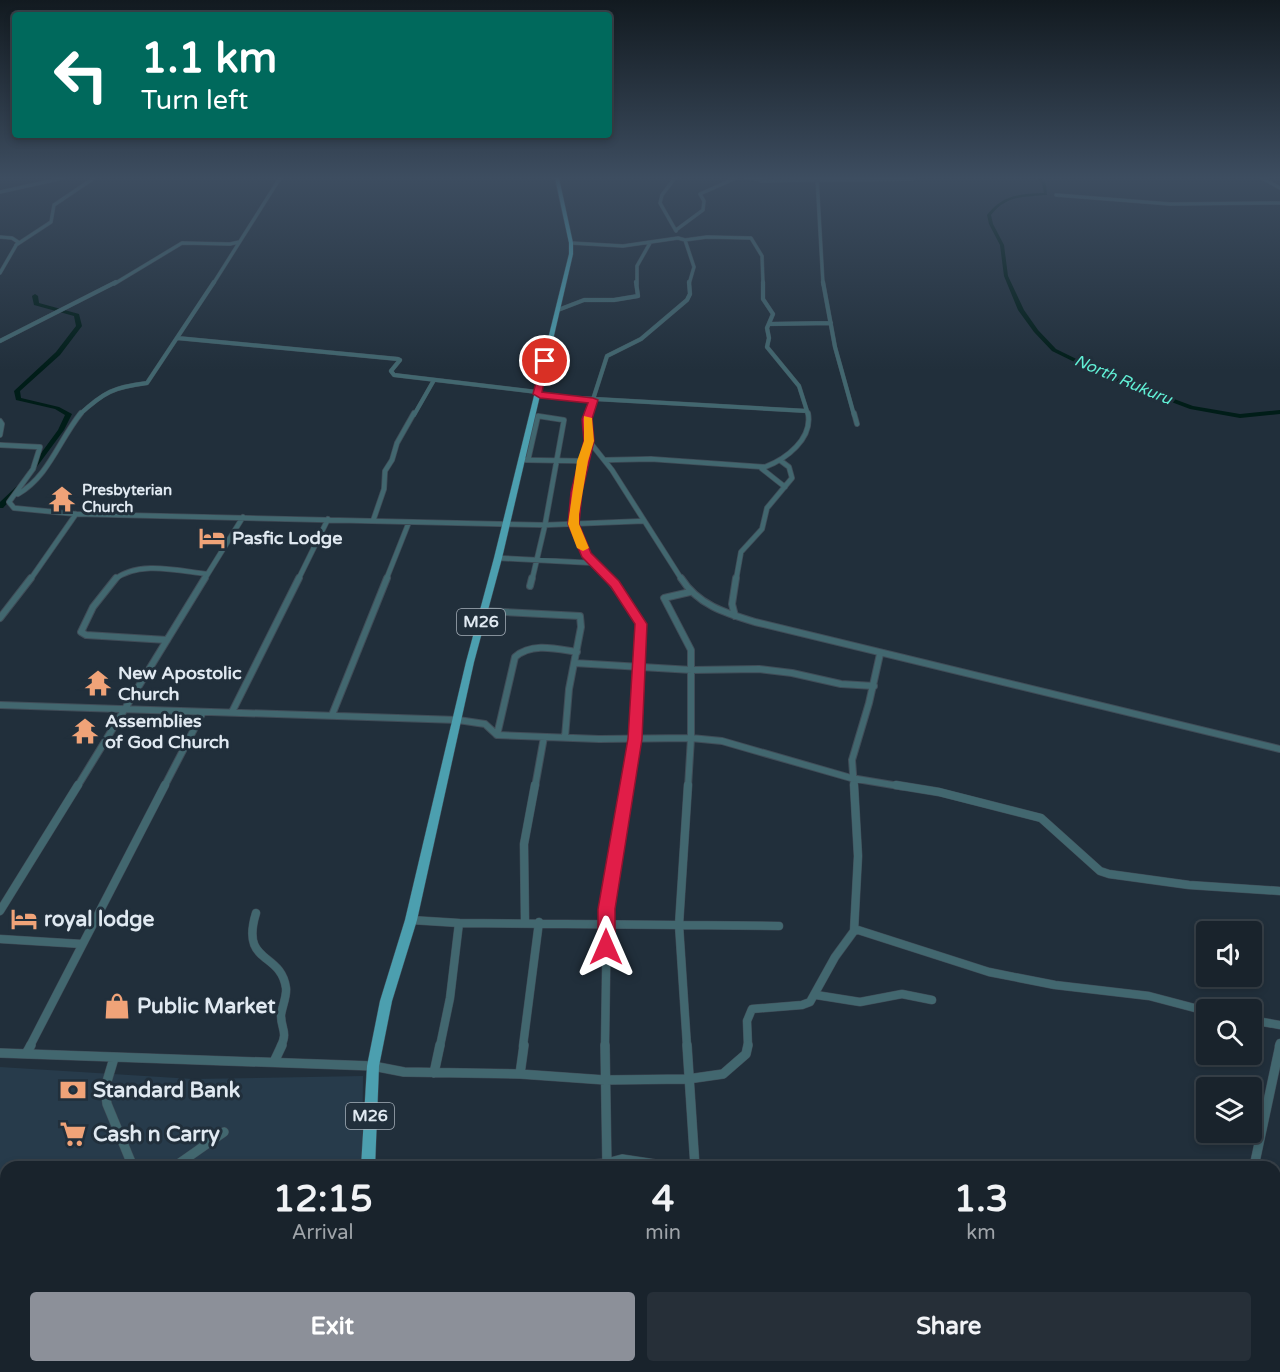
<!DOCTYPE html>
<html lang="en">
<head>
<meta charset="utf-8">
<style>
  :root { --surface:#19232c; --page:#262f38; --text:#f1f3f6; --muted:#9fa4a9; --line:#374048; --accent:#8c9099 }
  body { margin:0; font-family:"Varela Round",sans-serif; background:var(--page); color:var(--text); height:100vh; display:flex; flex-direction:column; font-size:22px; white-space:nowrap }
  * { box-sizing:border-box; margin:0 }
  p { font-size:20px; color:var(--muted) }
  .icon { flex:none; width:33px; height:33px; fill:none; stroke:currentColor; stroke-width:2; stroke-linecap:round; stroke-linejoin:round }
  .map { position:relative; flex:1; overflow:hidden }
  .side { position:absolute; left:0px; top:1161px; width:1281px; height:212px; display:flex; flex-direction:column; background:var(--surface); border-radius:18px 18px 0 0; box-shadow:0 3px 9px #0003,0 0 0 2px var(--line) }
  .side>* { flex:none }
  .banner { position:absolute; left:12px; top:12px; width:600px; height:126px; border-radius:6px; box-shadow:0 3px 9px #0003,0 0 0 2px var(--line); background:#00695c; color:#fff; overflow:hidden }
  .buttons { position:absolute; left:1196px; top:921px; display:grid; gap:12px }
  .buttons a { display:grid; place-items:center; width:66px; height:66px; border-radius:6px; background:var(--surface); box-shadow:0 3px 9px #0003,0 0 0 2px var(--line); font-size:30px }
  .pin { position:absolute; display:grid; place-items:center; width:51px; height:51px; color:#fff; margin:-26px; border:3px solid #fff; border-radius:50%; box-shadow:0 2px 6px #0007 }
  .me { position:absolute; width:66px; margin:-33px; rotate:0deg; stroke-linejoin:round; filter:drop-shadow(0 0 4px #0008) }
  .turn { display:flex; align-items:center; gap:21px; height:126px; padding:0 30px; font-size:27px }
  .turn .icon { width:78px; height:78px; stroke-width:2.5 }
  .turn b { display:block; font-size:42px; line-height:51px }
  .eta { display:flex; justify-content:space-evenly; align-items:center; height:102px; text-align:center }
  .eta b { font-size:36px; font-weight:700; line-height:42px }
  .primary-button { display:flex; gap:12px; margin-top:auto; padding:12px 30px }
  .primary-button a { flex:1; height:69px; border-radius:6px; background:var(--accent); color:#fff; font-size:24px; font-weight:700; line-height:69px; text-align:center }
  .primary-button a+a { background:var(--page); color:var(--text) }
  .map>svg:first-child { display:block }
  .built { fill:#273b4b }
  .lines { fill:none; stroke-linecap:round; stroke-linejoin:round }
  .river { fill:#001d18; fill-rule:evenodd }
  .minor-far5-casing { stroke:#404d58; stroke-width:4 }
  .minor-far4-casing { stroke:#404d58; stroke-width:4.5 }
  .minor-far3-casing { stroke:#404d58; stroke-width:6 }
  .minor-far2-casing { stroke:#404d58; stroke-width:8 }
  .minor-far1-casing { stroke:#404d58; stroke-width:9 }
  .minor-casing { stroke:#404d58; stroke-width:10 }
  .primary-casing { stroke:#404d58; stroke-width:1 }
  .minor-far5 { stroke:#42676f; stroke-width:3 }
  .minor-far4 { stroke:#42676f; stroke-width:4 }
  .minor-far3 { stroke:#42676f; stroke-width:4.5 }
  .minor-far2 { stroke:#42676f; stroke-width:6 }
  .minor-far1 { stroke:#42676f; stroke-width:8 }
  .minor { stroke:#42676f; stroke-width:9 }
  .primary { fill:#4c9faf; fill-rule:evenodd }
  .route { fill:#e11d48; stroke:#92132f; stroke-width:1.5 }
  .slow { fill:#f59e0b }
  .labels { text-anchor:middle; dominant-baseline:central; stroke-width:6; stroke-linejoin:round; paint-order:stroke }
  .far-poi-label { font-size:15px; font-weight:bold; fill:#e0e9f1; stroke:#212f3b; text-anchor:start }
  .far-water-label { font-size:16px; font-style:italic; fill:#61efd5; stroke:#212f3b }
  .shield { fill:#212f3b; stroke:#a7b1ba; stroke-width:1.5 }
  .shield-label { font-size:16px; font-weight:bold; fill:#e0e9f1 }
  .poi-label { font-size:18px; font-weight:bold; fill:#e0e9f1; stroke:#212f3b; text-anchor:start }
  .near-poi-label { font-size:21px; font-weight:bold; fill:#e0e9f1; stroke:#212f3b; text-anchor:start }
</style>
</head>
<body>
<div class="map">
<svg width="1280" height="1372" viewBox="0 0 1280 1372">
  <rect width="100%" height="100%" fill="#212f3b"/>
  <path class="built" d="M0,1067L193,1079L363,1076L362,1167H6V1366H359V1372H0Z"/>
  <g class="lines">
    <path class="river" d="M1037,178H1041L1046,184L1047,195C1024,197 1007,195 991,215L993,224L1004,245L1008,276L1024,310L1038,330L1056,349L1109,375L1193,406L1240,414L1280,410V414L1240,418L1190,409L1105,377L1052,351L1034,332L1018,310L1004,276L1000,245L989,224L987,215C1003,195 1019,194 1044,193L1042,184Z
      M35,294L38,296L39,303L79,314L82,326L60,355L20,391L21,398L59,407L72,414L64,430L33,472L31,473L28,471L58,430L65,415L55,409L16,400L14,391L56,352L76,326L74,316L34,305L32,296Z
      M19,485L23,487L21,488L3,508H0V502L17,486Z"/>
    <g class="minor-far5-casing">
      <path id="minor-far5" d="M675,178L662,195L660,203L676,231
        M746,178L764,180
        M817,178L823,284
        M1262,178L1280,188
        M761,181L913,179
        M0,192L63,178
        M1056,195L1170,204L1280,203
        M676,230L703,210L704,201L700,194L736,178
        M0,237L12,238L18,242L0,273
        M685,240L707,237L751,238L762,256L763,284
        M571,243L623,246L678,238L685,240L694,267L689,284
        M16,245L51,222L54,205L94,178
        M114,284L182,243L230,244L239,242
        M213,284L280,178
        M637,284V266L650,243"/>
    </g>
    <g class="minor-far4-casing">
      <path id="minor-far4" d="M823,282L835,347L854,415
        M558,310L584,300H614L638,296L636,282
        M769,324L831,323
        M177,338L398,359L400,360L391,371L394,375L537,392L542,396L807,411L799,386L767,347L769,338L767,328L773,314L763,299V282
        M0,341L116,282
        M807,411L808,415
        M79,415C104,392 114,387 147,383L214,282
        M414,415L434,380
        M588,415L607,356L641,339L687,300L690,294L689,282"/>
    </g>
    <g class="minor-far3-casing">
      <path id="minor-far3" d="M589,413L587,419L589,441L612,470L682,580
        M854,413L857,424
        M0,421L2,424L0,435
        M589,441C570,502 561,531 609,580
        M0,445L40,447L33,469L9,502L14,508L76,514L545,525L644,521
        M526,460L583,461
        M528,460L538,416L564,420L545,525L532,580
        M605,460L651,459L765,467C786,459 813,439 808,413
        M761,468L785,487
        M18,494C49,476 59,440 81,413
        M373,521L384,489L385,471L392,460L397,443L414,413
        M498,558L594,563
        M30,580L76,514
        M114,580C138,560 179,571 207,574
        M204,580L243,517
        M298,580L328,519
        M386,580L409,522
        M736,580L741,552L762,529L767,508L792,478L789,467L781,461"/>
    </g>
    <g class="minor-far2-casing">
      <path id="minor-far2" d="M116,578L93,607L81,632L86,635L167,640
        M608,578L635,613L641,630L635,739L627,787
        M681,578C698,605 725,613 755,622L1280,749
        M530,586L532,578
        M484,611L580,616L581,627L569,689L565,737
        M735,616L732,604L736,578
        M0,618L31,578
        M574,663L692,670L759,669L792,673L841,684L874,686
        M0,705L458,720L485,724L497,735L599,739L691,738L722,741L851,778L905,787
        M232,712L299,578
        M332,715L387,578
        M497,735L515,657C532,642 557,649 577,652
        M77,787L205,578
        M164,787L203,712
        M535,787L544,737
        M688,787L691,738V650L664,598L690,592
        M854,787L852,760L869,703L880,654"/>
    </g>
    <g class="minor-far1-casing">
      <path id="minor-far1" d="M854,785L858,856L854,931
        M896,785L939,792L1041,818L1100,871L1109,874L1189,885L1280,891
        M0,911L78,785
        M256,913C240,965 281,951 286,988C287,996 282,1007 281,1015C281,1029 288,1032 281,1046
        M411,920L459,923L779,926
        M525,922L524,844L535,785
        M0,939L82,944
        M816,995L860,1002L902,994L932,1000
        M1251,1020L1280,1025
        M30,1046L165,785
        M440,1046L450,998L459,923
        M523,1046L539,922
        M605,1046L607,909L627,785
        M687,1046L679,925L688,785
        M748,1046L747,1021L752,1009L802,1005L810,1002L835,957L854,931L858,930L989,972L1055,985L1149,996L1206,1011
        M1279,1046L1280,1043"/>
    </g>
    <g class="minor-casing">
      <path id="minor" d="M605,1045L607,1167
        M687,1045L695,1167
        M0,1053L373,1066L404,1072L520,1074L605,1080L688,1079L723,1074L746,1054L748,1045
        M26,1054L31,1045
        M114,1058L105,1088L107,1104L133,1167
        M274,1062L282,1045
        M434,1073L440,1045
        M520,1074L524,1045
        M174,1167L224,1132
        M559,1167L607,1163L622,1159L675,1167
        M1252,1167L1255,1162L1280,1045
        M0,1292L6,1288
        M94,1366L95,1372
        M225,1366L226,1372
        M517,1366L518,1372
        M632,1366L633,1372
        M716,1366L717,1372
        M1168,1366L1175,1372"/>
    </g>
    <g class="primary-casing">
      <path id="primary" d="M555,178H559L573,243V254L502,558L474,662L417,920L392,1001L379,1066L375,1167H361L367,1066L380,1001L405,920L466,662L494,558L569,254V243Z
        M366,1366H382L383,1372H367Z"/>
    </g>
    <use href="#minor-far5" class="minor-far5"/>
    <use href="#minor-far4" class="minor-far4"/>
    <use href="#minor-far3" class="minor-far3"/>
    <use href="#minor-far2" class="minor-far2"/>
    <use href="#minor-far1" class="minor-far1"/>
    <use href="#minor" class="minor"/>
    <use href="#primary" class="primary"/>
  </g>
  <linearGradient id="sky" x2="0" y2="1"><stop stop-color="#121a20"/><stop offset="0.48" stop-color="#3d4d60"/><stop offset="1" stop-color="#3d4d60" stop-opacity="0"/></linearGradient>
  <rect width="1280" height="370" fill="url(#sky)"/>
  <path class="route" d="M542,359L549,361L542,392L593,398L598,400L592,419L594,441L582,492L579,524L591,553L619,581L647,624L642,739L615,909V947L613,953L606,955L600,953L598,947V909L628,739L635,624L611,587L582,557L568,524L571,492L584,441L582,419L588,403L540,398L533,394Z"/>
  <path class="slow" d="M584,416L592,418L594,441L588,461L579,514V524L589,548L583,551L577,548L568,524L577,461L584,441Z"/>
  <defs>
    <g id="temple-bare" transform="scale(2.07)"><path d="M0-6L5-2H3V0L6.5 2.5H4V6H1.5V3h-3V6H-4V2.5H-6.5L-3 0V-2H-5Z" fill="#f0a378" stroke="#212f3b" stroke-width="2.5" paint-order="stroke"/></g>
    <g id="hotel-bare" transform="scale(2.07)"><path d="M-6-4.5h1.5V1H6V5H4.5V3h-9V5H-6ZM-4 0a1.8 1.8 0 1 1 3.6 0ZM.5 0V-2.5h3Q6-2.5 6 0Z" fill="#f0a378" stroke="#212f3b" stroke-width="2.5" paint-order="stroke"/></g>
    <g id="shop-bare" transform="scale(2.07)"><path d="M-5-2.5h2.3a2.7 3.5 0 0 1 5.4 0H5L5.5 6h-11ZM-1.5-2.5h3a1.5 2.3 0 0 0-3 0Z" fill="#f0a378" stroke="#212f3b" stroke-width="2.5" paint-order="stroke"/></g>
    <g id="bank-bare" transform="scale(2.07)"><path d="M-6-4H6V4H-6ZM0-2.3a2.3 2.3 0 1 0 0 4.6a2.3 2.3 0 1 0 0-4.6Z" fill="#f0a378" stroke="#212f3b" stroke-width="2.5" paint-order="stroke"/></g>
    <g id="supermarket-bare" transform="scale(2.07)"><path d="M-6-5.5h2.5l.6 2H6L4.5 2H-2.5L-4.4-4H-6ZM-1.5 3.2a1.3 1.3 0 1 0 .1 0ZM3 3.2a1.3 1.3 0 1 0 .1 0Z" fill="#f0a378" stroke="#212f3b" stroke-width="2.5" paint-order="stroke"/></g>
  </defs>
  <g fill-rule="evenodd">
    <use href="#temple-bare" x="62" y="499"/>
    <use href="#hotel-bare" x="212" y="538"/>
    <use href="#temple-bare" x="98" y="683"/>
    <use href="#temple-bare" x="85" y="731"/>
    <use href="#hotel-bare" x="24" y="919"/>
    <use href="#shop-bare" x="117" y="1006"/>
    <use href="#bank-bare" x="73" y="1090"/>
    <use href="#supermarket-bare" x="73" y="1134"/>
  </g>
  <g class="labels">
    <g class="far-poi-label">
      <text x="82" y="490">Presbyterian<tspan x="82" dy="17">Church</tspan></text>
    </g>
    <g class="far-water-label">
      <text transform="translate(1123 380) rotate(23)">North Rukuru</text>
    </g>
    <g class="shield">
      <rect x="457" y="609" width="48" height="26" rx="4.5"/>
      <rect x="346" y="1103" width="48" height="26" rx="4.5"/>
    </g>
    <g class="shield-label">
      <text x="481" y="622">M26</text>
      <text x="370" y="1116">M26</text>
    </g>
    <g class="poi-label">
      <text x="232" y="538">Pasfic Lodge</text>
      <text x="118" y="673">New Apostolic<tspan x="118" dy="21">Church</tspan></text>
      <text x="105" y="721">Assemblies<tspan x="105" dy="21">of God Church</tspan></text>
    </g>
    <g class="near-poi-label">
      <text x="44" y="919">royal lodge</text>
      <text x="137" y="1006">Public Market</text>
      <text x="93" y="1090">Standard Bank</text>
      <text x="93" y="1134">Cash n Carry</text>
    </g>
  </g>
</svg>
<div class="buttons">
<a><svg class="icon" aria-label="sound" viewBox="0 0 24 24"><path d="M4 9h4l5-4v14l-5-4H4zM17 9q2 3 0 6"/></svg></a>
<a><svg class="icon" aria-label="search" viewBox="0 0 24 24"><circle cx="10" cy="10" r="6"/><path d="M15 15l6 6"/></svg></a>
<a><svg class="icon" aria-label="layers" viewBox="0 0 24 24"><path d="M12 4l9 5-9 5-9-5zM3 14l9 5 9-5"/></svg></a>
</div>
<div class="pin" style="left:545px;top:361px;background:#d93025"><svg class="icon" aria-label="arrive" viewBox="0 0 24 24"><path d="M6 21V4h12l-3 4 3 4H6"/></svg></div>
<svg class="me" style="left:606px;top:947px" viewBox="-20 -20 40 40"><path d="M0-17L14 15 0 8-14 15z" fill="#e11d48" stroke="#fff" stroke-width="4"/></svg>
<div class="banner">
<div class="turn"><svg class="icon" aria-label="left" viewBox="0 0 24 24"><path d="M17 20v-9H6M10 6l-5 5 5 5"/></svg><div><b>1.1 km</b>Turn left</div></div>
</div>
<section class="side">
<div class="eta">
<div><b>12:15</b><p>Arrival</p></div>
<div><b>4</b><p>min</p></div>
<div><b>1.3</b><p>km</p></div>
</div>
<div class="primary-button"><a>Exit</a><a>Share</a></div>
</section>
</div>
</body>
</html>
